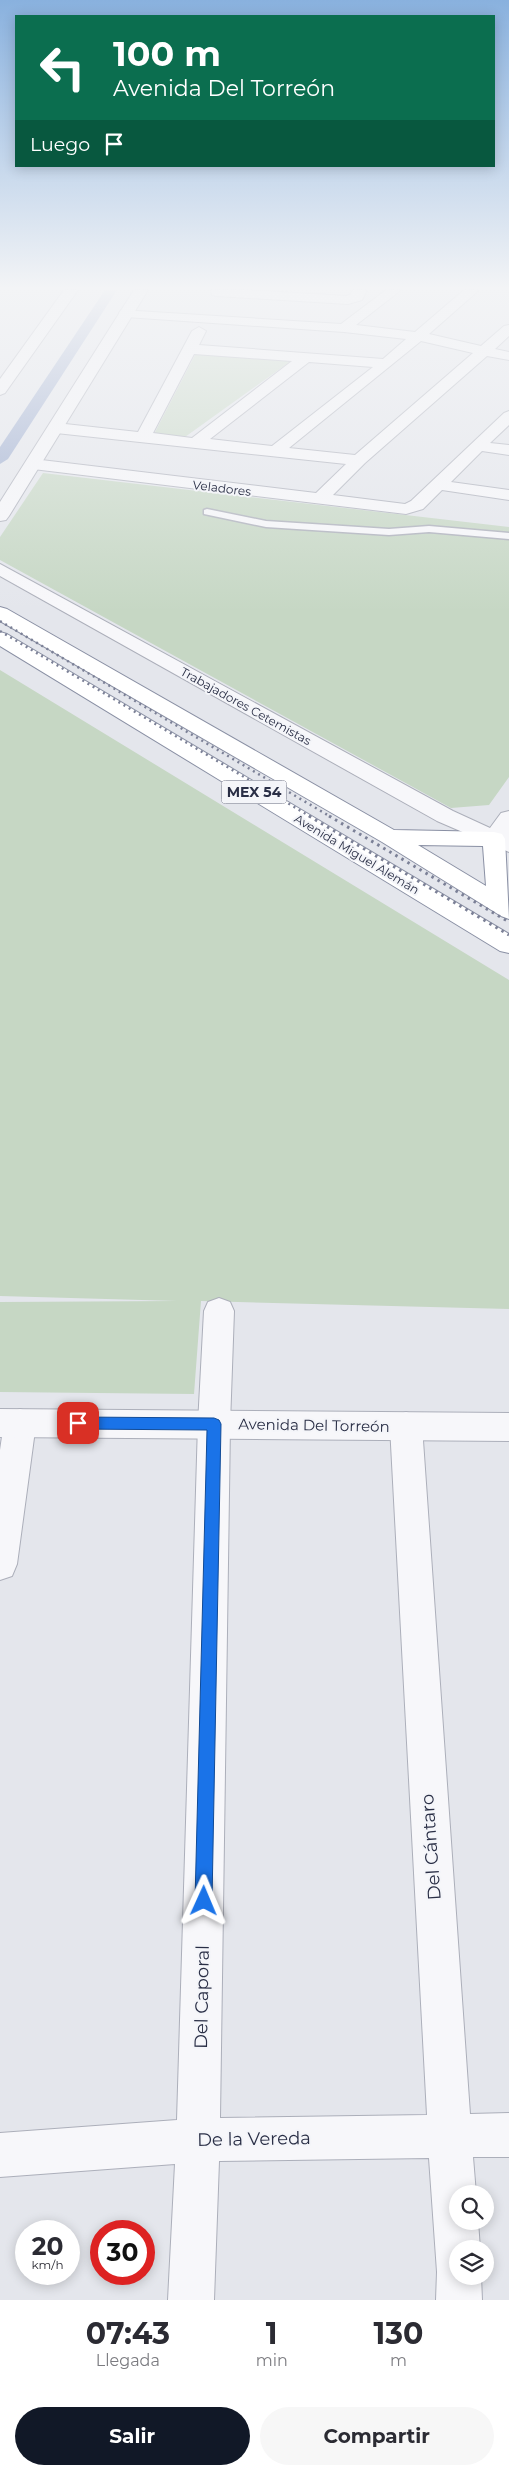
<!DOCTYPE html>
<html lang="es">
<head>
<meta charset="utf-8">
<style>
  :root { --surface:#fff; --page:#f7f7f7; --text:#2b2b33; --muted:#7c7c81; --accent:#111827 }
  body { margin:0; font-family:Montserrat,sans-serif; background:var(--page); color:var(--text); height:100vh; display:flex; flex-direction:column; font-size:19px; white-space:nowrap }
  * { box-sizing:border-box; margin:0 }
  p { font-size:16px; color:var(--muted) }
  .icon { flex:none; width:28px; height:28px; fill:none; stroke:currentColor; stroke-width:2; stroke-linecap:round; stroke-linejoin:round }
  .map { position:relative; height:2300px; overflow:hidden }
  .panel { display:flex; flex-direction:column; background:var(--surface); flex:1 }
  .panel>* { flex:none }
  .top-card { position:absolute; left:15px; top:15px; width:480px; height:152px; border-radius:0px; box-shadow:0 2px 12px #0003; background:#0b6e4f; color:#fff; overflow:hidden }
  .buttons { position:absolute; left:449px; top:2185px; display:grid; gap:10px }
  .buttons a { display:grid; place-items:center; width:45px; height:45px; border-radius:50%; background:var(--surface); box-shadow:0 2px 12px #0003; font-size:25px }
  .speed { position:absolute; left:15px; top:2220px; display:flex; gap:10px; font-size:25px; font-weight:700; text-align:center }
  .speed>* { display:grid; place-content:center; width:65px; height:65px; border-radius:50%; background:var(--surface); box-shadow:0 2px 12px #0003; line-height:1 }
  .speed small { font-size:12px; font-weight:400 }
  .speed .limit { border:8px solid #d22; background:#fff; color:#111 }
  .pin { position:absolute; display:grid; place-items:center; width:42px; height:42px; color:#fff; margin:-21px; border-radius:10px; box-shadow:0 2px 8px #0006 }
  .me { position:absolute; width:55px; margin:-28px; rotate:1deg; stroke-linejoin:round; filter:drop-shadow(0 0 4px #0008) }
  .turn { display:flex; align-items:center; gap:18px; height:105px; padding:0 15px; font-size:22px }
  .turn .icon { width:65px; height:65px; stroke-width:2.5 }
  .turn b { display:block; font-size:35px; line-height:42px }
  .then { display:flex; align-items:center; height:48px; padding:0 15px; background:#0003; gap:10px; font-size:19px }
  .eta { display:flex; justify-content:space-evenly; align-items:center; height:85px; text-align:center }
  .eta b { font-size:30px; font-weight:700; line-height:35px }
  .cta { display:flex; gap:10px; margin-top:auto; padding:10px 15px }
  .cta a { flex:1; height:58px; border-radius:30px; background:var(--accent); color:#fff; font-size:20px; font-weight:700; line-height:58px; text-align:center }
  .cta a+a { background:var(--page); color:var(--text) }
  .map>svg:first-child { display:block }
  .green { fill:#c6d7c4 }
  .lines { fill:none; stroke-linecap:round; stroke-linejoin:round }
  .canal { fill:#9caccf; fill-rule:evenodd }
  .service-casing { stroke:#acafba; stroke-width:3 }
  .minor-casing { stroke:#acafba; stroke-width:2 }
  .tertiary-casing { stroke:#acafba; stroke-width:2 }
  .trunk-casing { stroke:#8a90a4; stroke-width:2 }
  .service { fill:#f7f7fa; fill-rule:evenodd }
  .minor { fill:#f7f7fa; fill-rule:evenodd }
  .tertiary { fill:#f7f7fa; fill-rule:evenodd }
  .trunk { fill:#fff; fill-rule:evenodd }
  .rail-far1 { stroke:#7c8197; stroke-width:2.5; stroke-dasharray:2 4; stroke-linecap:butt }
  .rail { stroke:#7c8197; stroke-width:3; stroke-dasharray:2.5 4.5; stroke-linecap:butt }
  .route { fill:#1a73e8; stroke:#114b97 }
  .labels { text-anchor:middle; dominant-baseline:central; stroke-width:4; stroke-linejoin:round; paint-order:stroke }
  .far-street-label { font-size:12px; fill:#2a2f46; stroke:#f4f5f9 }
  .shield { fill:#f4f5f9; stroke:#676a7c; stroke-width:1 }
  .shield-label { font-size:14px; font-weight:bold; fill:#2a2f46 }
  .street-label { font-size:15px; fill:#2a2f46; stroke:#f4f5f9 }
  .near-street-label { font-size:18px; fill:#2a2f46; stroke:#f4f5f9 }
</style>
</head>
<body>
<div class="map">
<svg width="509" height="2300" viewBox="0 0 509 2300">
  <rect width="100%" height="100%" fill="#e4e6ec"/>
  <path class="green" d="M196,353L291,361L185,437L154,434Z
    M43,473L509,527V777L489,805L451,808L0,560V537Z
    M0,670L509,980V1309L201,1301L194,1394L0,1392V1302L177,1301L0,1296Z"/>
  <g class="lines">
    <path class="canal" d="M105,290H117L8,459L0,464V447Z"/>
    <g class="service-casing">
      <path id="service" d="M207,509L266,521L389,529L429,526L509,533V539L429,532L389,535L266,527L204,514V510Z"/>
    </g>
    <g class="minor-casing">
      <path id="minor" d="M64,290H78L5,393L0,395V379Z
        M211,290H247L347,296L351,294L353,290H367L362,300L348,304L217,296L212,295Z
        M386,290H401L356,325L415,332L464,290H479L429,334L481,346L504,326L509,325V336L495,349L509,352V360L487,356L365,463L333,495L405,504L411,501L504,413L509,411V425L490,443L509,445V455L482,451L451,482L509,490V500L442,490L423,509L406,514L33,469L25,464L33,459L316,493L346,464L56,433L48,428L56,423L138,432L192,331L199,327L206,331L199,345L383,359L406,339L344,332L126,317L119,313L121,310L341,324ZM421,341L473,353L355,455L289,448ZM194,354L292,361L192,438L153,433ZM309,362L373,367L272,446L210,439Z
        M219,1298L230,1302L234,1311L230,1424L220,2118L427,2115L390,1426L395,1416L406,1412L417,1416L422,1426L470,2114L509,2113V2157H473L476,2194H458V2221H478L480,2249H458V2276H481L482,2300H436L437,2272L429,2158L219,2161L214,2300H168L175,2164L0,2177V2133L177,2120L198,1424L204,1311L208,1302Z
        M20,1409L31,1413L36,1423L17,1564L12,1576L0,1580V1450L4,1423L9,1413Z"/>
    </g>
    <g class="tertiary-casing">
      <path id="tertiary" d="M134,290H148L9,516L6,520L0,521V502Z
        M0,564L453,811L490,828L501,813L509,811V852L437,821L0,576Z
        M0,1409L509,1413V1441L0,1437Z"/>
    </g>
    <g class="trunk-casing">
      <path id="trunk" d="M0,607L7,609L394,830L494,832L502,834L505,839L509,919L501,916L382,842L0,621ZM418,845L483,846L486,886Z
        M0,632L7,634L509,934V953L500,951L0,646Z"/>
    </g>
    <use href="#service" class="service"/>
    <use href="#minor" class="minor"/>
    <use href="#tertiary" class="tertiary"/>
    <use href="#trunk" class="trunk"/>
    <path class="rail-far1" d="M0,621L331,817
      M0,631L311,817"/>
    <path class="rail" d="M309,816L509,935
      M329,816L509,922"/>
  </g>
  <linearGradient id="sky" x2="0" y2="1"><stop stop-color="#89b1de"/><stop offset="0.47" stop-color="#f3f4f6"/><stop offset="1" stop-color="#f3f4f6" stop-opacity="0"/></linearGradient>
  <rect width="509" height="612" fill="url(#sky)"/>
  <path class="route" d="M78,1417L214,1418L219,1420L221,1424L212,1901L209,1907L204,1909L198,1907L195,1901L207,1430L78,1429L74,1427L72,1423L74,1419Z"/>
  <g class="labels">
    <g class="far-street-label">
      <text transform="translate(222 488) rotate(7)">Veladores</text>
      <text transform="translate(246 706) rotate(29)">Trabajadores Cetemistas</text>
      <text transform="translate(357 854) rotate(31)">Avenida Miguel Alemán</text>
    </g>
    <rect class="shield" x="221.5" y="780.5" width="65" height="23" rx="4"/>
    <g class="shield-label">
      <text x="254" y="792">MEX 54</text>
    </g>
    <g class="street-label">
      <text transform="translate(314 1425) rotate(1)">Avenida Del Torreón</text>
    </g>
    <g class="near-street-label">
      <text transform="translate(431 1847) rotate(-94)">Del Cántaro</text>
      <text transform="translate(202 1997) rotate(-89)">Del Caporal</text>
      <text transform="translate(254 2139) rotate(-1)">De la Vereda</text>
    </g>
  </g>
</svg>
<div class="buttons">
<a><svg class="icon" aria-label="search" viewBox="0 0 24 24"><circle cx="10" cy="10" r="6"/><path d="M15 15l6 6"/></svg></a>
<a><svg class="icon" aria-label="layers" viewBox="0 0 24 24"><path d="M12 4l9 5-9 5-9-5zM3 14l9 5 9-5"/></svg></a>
</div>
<div class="speed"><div>20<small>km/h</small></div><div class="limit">30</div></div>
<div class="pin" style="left:78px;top:1423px;background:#d93025"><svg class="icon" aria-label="arrive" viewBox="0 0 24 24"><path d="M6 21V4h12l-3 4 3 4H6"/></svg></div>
<svg class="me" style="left:204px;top:1901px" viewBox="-20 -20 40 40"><path d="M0-17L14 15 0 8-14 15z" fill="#1a73e8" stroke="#fff" stroke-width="4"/></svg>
<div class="top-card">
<div class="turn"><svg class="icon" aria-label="left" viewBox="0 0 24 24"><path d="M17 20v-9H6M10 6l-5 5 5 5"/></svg><div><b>100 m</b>Avenida Del Torreón</div></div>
<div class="then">Luego<svg class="icon" aria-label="arrive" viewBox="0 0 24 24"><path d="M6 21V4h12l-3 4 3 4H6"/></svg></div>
</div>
</div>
<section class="panel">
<div class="eta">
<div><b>07:43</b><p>Llegada</p></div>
<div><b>1</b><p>min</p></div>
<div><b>130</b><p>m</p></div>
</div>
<div class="cta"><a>Salir</a><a>Compartir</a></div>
</section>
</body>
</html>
